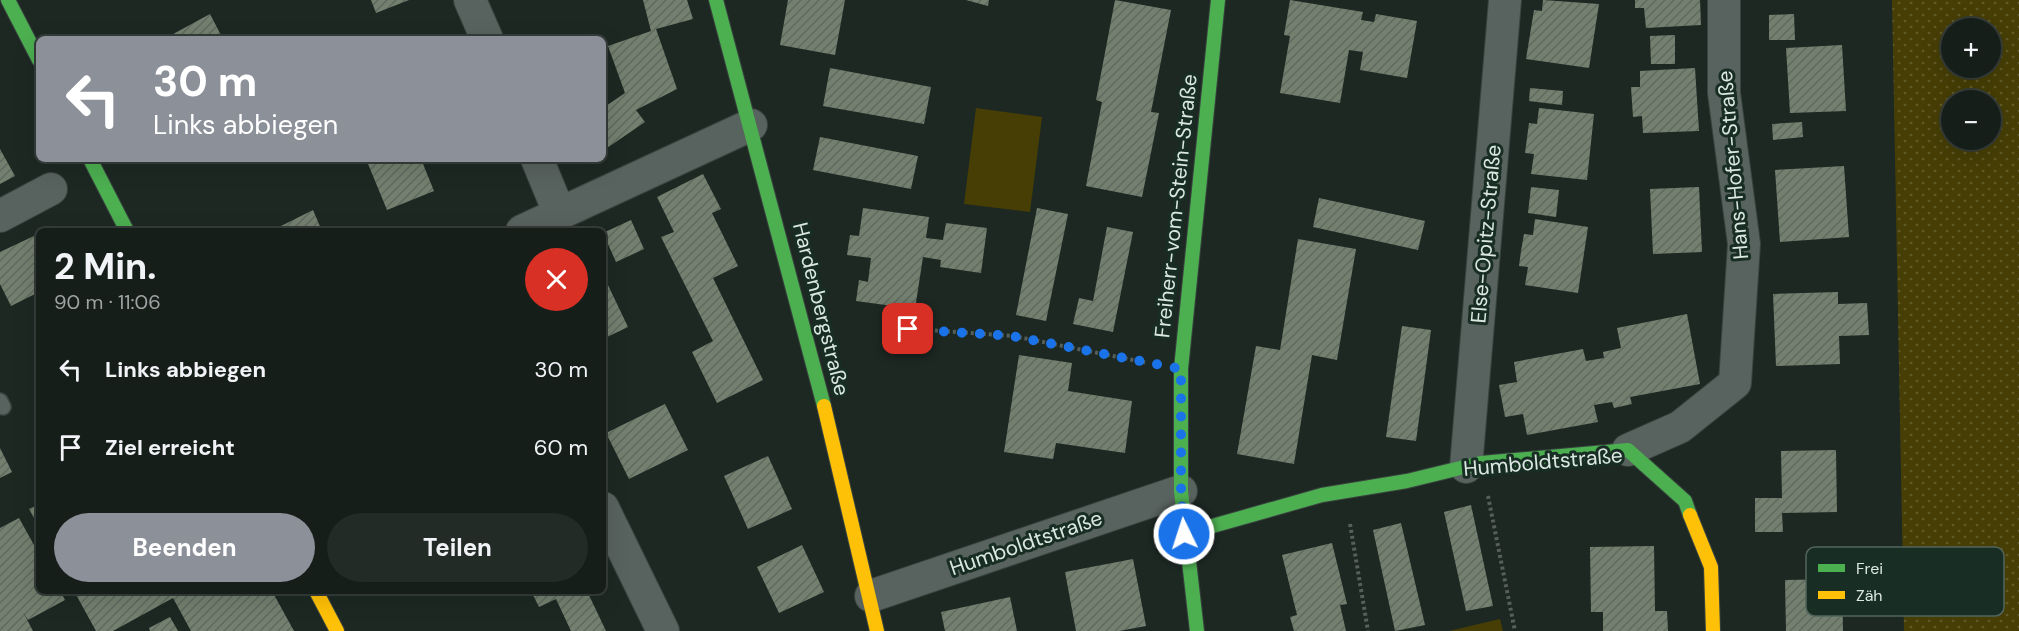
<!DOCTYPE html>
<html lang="de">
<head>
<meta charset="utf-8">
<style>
  :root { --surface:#161e1a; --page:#232b27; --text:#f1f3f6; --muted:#9ea2a2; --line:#353c39; --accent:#8c9099 }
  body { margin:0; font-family:"DM Sans",sans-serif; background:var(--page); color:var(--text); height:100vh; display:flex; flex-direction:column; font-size:22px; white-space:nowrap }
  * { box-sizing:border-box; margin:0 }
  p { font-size:20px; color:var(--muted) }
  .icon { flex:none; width:33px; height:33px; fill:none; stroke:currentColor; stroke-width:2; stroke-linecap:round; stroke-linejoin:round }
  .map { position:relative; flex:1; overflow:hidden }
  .panel { position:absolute; left:36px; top:228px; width:570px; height:366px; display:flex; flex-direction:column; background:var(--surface); border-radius:9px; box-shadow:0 6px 24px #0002,0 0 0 2px var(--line) }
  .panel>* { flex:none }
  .guide { position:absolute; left:36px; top:36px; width:570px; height:126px; border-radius:9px; box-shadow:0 6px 24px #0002,0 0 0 2px var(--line); background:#8c9099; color:#fff; overflow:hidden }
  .fabs { position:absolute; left:1941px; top:18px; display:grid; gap:12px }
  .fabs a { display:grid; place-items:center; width:60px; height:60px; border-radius:50%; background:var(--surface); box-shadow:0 6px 24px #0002,0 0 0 2px var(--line); font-size:30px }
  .pin { position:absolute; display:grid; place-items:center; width:51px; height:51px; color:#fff; margin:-26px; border-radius:12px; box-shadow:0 3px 9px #0006 }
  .me { position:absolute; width:66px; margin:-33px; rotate:356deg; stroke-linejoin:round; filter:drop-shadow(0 0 4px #0008) }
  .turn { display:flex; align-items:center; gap:21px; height:126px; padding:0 18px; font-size:27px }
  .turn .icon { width:78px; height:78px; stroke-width:2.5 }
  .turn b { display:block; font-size:42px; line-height:51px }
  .round { display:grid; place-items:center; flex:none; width:63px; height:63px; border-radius:32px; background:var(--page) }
  .headline { display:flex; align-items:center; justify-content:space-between; height:102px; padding:0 18px }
  h1 { font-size:36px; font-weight:700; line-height:45px }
  .action { display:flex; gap:12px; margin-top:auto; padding:12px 18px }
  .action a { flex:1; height:69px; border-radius:36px; background:var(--accent); color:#fff; font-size:24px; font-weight:700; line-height:69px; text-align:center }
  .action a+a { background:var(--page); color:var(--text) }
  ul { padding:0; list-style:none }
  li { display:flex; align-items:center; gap:18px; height:78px; padding:0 18px }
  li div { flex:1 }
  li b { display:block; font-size:22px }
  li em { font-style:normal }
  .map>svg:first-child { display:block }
  .grass { fill:url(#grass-dots); fill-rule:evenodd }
  .park { fill:#463e05 }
  .building { fill:url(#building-hatch) }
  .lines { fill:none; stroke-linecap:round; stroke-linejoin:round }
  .lane-casing { stroke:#39433f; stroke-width:18 }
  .street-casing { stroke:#39433f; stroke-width:34 }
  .fast-casing { stroke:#39433f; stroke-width:16 }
  .slow-casing { stroke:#39433f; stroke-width:16 }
  .path { stroke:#565f5a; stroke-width:4; stroke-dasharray:3 3; stroke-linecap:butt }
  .lane { stroke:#58625e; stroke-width:15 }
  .street { stroke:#58625e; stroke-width:32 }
  .fast { stroke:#4caf50; stroke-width:14 }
  .slow { stroke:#ffc107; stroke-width:14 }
  .route { stroke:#1a73e8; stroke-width:10; stroke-dasharray:0 18 }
  .labels { text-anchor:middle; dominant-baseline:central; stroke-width:6; stroke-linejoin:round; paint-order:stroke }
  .street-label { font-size:21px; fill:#dbe8e1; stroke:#182d23 }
  .key { fill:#182d23; stroke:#52655c; stroke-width:1.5 }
  .key-label { font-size:16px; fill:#dbe8e1 }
</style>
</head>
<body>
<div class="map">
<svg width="2019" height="631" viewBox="0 0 2019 631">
  <defs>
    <pattern id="grass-dots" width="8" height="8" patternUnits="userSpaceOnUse" patternTransform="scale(1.5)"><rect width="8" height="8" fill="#463e05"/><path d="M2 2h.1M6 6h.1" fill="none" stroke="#605a29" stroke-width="1.8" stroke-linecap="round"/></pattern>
    <pattern id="building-hatch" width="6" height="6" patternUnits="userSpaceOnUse" patternTransform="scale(1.5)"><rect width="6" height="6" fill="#73806f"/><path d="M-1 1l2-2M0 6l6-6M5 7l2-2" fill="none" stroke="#5f695e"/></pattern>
  </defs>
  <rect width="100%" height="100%" fill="#1d2823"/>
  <path class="grass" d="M1892,0H2019V631H1904ZM1952,28H1990V68H1952ZM1952,100H1990V140H1952Z"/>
  <path class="park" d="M976,108L1042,117L1030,212L964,204Z
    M1500,619L1503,631H1449Z"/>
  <path class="building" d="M371,0H409L376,13Z
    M643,0H687L693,19L656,29L677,89L636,110L645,122L607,148L603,142V108L625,93L608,46L651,31Z
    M788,0H845L835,55L780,45Z
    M966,0H989L988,6Z
    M1115,0L1171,10L1151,112L1159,113L1142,197L1086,186L1102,102L1096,100Z
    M1290,0L1363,12L1361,20L1374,22L1376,14L1417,21L1407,78L1360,70L1363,52L1349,50L1340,103L1280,93L1290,36L1284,35Z
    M1543,0L1599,4L1589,68L1526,59L1534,10L1542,11Z
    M1635,0H1700L1701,25L1646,28L1644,8H1635Z
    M210,14L223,39H164Z
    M1794,14L1795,40H1769V15Z
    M1675,35V64H1651L1650,36Z
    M1842,45L1846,111L1790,113L1786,48Z
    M830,68L931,87L924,124L823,106Z
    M1695,68L1699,131L1643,133L1642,116L1633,117L1631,87H1640V71Z
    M1530,88L1563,91L1562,105L1529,101Z
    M1539,108L1594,114L1587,180L1531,174L1534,154L1525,153L1529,123L1537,124Z
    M1802,122L1803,137L1773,140L1772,124Z
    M820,137L918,156L911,189L813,170Z
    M0,149L15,176L0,184Z
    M366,159H421L434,191L387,210Z
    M1844,166L1849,237L1780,242L1775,170Z
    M703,174L721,209L712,213L738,266L713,278L763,380L717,403L692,352L713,341L661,237L674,232L657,197Z
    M1531,187L1559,190L1556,217L1528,213Z
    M1699,187L1702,252L1653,254L1650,189Z
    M1319,198L1425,221L1418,250L1313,227Z
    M863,208L929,217L926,238L943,240L946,223L987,228L981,273L940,267L941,260L923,257L915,309L856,301L859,280L868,282L871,258L847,255L850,235L859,236Z
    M1037,208L1068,214L1046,321L1016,315Z
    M313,210L322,231H283L281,226Z
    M1535,219L1588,227L1578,293L1525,285L1528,267L1519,266L1521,251L1524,234L1533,235Z
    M631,220L644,249L616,262L603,233Z
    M1107,227L1133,232L1113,332L1073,324L1079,298L1093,301Z
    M36,235L39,241V292L11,306L0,284V252Z
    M1298,239L1356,249L1337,360L1312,355L1294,464L1237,454L1256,346L1280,350Z
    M607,283L628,327L603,339V284Z
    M1838,292V304L1867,303L1869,335L1839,336L1840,364L1776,366L1773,294Z
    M1687,314L1700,384L1630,397L1632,404L1614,408L1612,402L1594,405L1598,422L1527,435L1523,414L1505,417L1499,385L1517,382L1514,362L1583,349L1586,361L1604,358L1603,352L1621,348L1617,328Z
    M1402,326L1431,330L1416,441L1386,437Z
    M1019,355L1072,363L1068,391L1132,401L1125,453L1056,443L1053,459L1004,452Z
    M665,404L688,450L629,479L606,433Z
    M0,448L12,472L0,478Z
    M1836,450L1837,512L1782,513L1783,532H1755V498H1782L1781,451Z
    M768,456L792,509L748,529L724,476Z
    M39,504V527L29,509Z
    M1471,505L1493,606L1466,611L1444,512Z
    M19,518L39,554V591H60L65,600L28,620L23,612L33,631H0V528Z
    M1401,523L1425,625L1395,631L1373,530Z
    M1332,543L1347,604L1340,605L1346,631H1294L1290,617L1297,615L1282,555Z
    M802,545L824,592L779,613L757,567Z
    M1654,546L1655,611H1667L1668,631H1603V612H1591L1590,547Z
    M1133,559L1146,626L1119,631H1076L1065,572Z
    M1842,579L1843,631H1786L1785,580Z
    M74,591H272L294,631H191L173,598L113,631H96Z
    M531,591H587L606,631H571L556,599L539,607Z
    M1010,597L1017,631H945L941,612Z
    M170,617L178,631H150L149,628Z"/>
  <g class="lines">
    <g class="lane-casing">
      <path id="lane" d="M0,401L3,407"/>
    </g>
    <g class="street-casing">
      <path id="street" d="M470,0L487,39
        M537,159L559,212
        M0,216L51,189
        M522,231L751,125
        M1628,450L1680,427L1735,383L1744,244L1724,93V0
        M1466,467L1505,0
        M603,508L663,631
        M871,596L1181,491"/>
    </g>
    <g class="fast-casing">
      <path id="fast" d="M8,0L39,60
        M716,0L824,406
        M90,159L127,231
        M1184,534L1322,495L1407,481L1481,463L1628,450L1685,501L1690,515
        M1197,631L1181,491V369L1218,0"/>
    </g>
    <g class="slow-casing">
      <path id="slow" d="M824,406L877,631
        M1690,515L1711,567L1713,631
        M316,591L337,631"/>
    </g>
    <path class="path" d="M887,327L1013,336L1148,363
      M1488,496L1515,631
      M1350,524L1368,631"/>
    <use href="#lane" class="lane"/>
    <use href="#street" class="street"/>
    <use href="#fast" class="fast"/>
    <use href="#slow" class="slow"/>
  </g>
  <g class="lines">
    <path class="route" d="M908,329L1012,336L1181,369V491L1184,534"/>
  </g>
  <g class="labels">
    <g class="street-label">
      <text transform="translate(1733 165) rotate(-95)">Hans-Hofer-Straße</text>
      <text transform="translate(1176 206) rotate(-84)">Freiherr-vom-Stein-Straße</text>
      <text transform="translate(1486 234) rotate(-85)">Else-Opitz-Straße</text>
      <text transform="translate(821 309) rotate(76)">Hardenbergstraße</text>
      <text transform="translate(1543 462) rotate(-5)">Humboldtstraße</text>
      <text transform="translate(1026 543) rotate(-19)">Humboldtstraße</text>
    </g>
  </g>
  <rect x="1806" y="547" width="198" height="69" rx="9" class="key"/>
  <rect x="1818" y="564" width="27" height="8" fill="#4caf50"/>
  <rect x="1818" y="591" width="27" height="8" fill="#ffc107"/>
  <g class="key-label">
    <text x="1856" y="574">Frei</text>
    <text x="1856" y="601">Zäh</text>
  </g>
</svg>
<div class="fabs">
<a>+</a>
<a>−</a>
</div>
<div class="pin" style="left:908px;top:329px;background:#d93025"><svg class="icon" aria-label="arrive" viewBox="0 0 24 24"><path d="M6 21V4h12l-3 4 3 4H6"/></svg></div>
<svg class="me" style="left:1184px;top:534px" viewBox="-20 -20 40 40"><circle r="17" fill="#1a73e8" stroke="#fff" stroke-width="3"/><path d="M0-11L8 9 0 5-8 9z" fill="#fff"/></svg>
<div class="guide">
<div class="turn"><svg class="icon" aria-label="left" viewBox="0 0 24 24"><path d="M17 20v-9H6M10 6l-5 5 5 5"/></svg><div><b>30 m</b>Links abbiegen</div></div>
</div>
<section class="panel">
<div class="headline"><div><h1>2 Min.</h1><p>90 m · 11:06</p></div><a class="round" style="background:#d93025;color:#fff"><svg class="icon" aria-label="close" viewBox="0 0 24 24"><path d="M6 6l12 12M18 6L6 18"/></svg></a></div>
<ul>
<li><svg class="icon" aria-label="left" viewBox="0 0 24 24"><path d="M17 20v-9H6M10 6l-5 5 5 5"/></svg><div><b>Links abbiegen</b></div><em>30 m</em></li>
<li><svg class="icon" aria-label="arrive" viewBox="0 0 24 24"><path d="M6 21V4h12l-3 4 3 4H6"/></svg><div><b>Ziel erreicht</b></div><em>60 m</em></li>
</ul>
<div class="action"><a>Beenden</a><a>Teilen</a></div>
</section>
</div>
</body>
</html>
